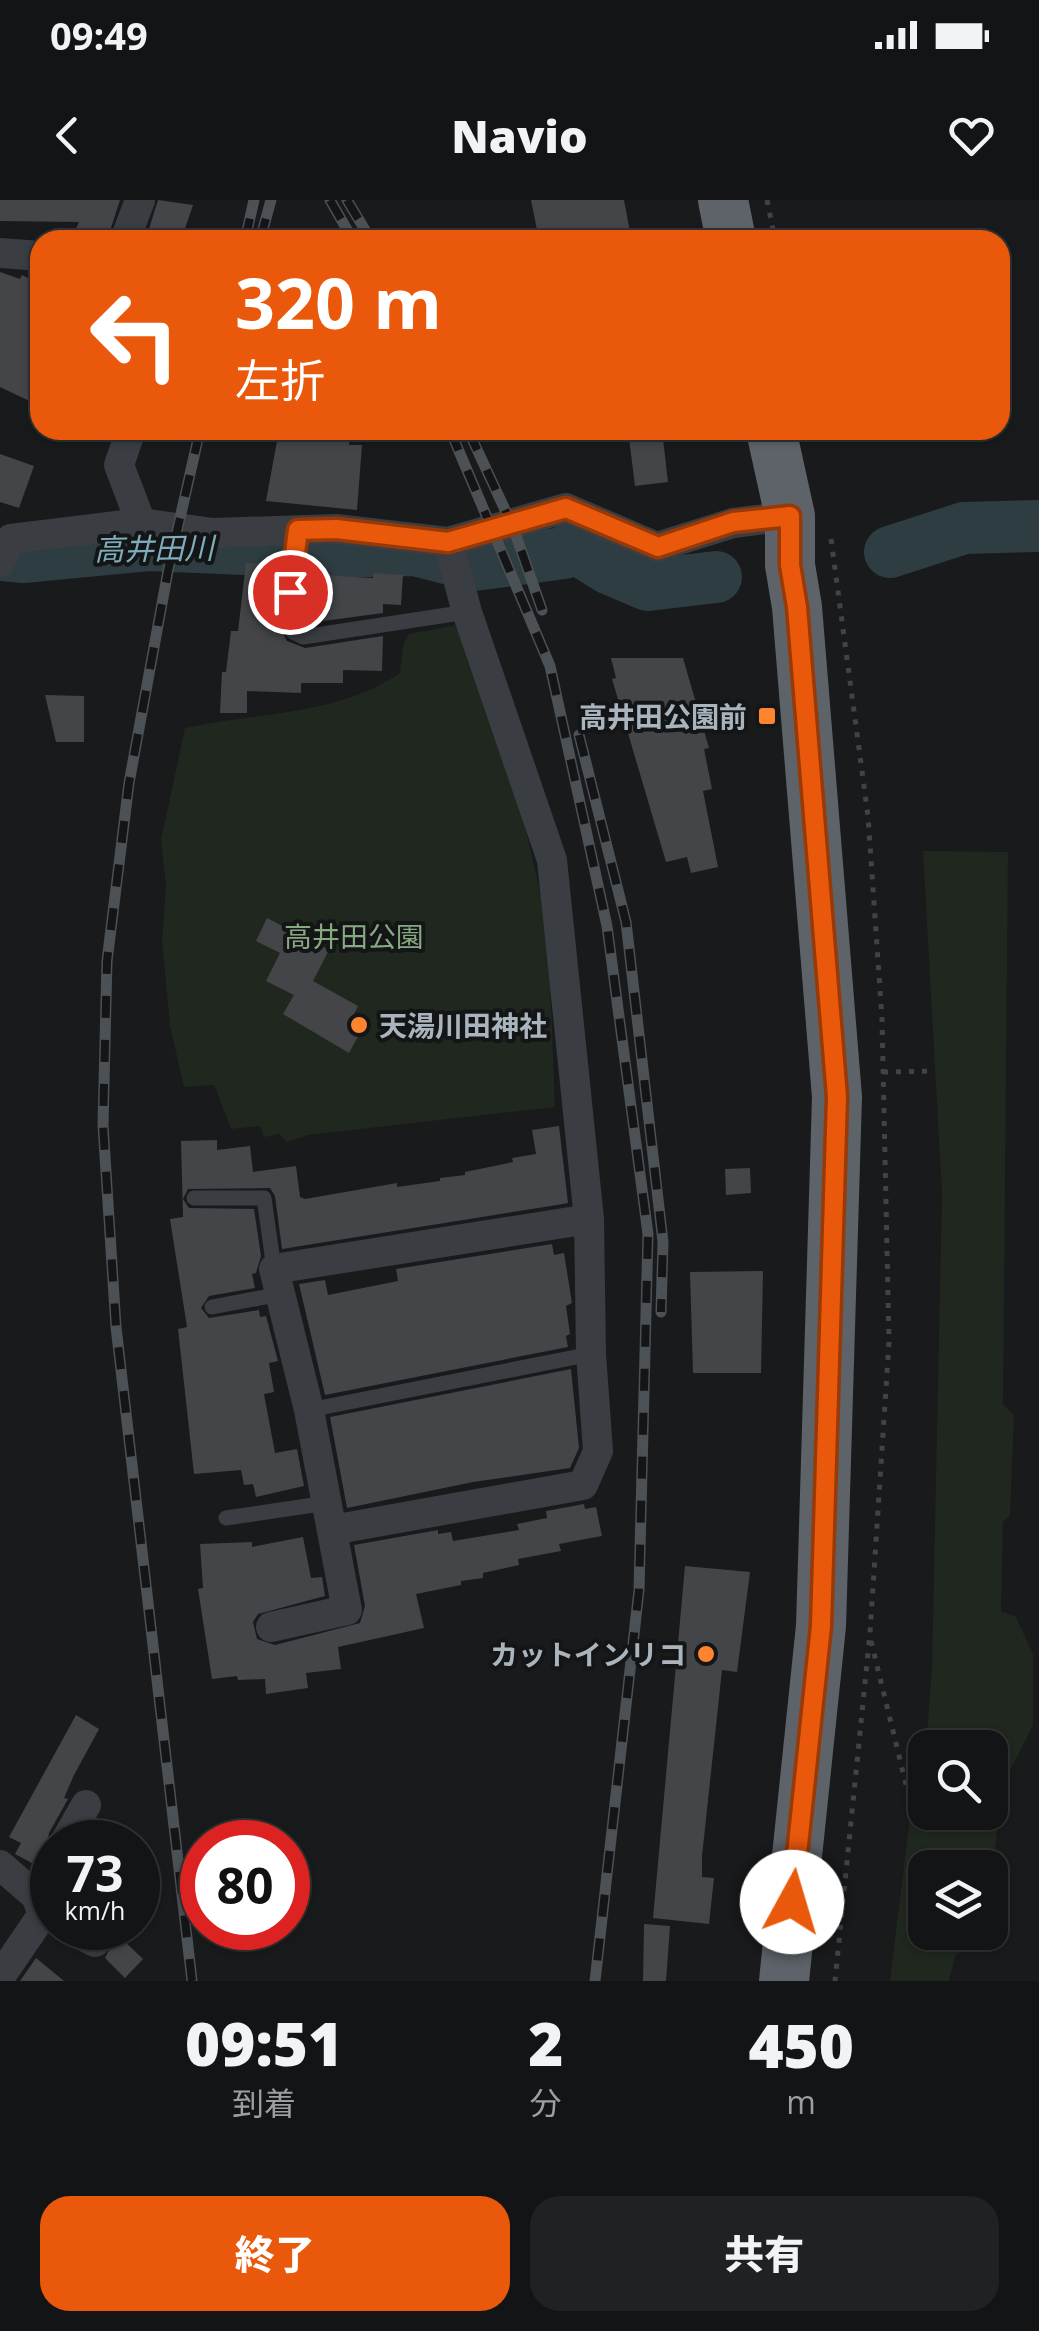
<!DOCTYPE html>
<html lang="ja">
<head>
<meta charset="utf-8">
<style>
  :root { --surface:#131415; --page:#202122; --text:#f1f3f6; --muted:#9d9ea0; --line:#323334; --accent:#ea580c }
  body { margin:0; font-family:"Open Sans","Noto Sans JP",sans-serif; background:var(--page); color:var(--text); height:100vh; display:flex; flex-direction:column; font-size:38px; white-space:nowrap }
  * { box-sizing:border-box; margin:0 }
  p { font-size:32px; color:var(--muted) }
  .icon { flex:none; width:55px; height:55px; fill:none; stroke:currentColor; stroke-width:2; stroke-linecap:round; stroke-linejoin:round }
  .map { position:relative; height:1781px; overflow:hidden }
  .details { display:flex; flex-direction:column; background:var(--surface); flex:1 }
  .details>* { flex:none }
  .banner { position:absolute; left:30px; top:30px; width:980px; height:210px; border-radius:30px; box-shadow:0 2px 8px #0004,0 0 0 2px var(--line); background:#ea580c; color:#fff; overflow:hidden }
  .tools { position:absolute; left:908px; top:1530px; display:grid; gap:20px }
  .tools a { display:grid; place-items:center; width:100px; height:100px; border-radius:20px; background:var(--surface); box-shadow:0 2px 8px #0004,0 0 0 2px var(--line); font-size:50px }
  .speed { position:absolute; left:30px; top:1620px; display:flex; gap:20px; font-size:50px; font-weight:700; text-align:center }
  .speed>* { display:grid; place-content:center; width:130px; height:130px; border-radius:50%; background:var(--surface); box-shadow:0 2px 8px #0004,0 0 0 2px var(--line); line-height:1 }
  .speed small { font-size:25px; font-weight:400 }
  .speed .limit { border:15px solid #d22; background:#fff; color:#111 }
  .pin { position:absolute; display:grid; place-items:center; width:85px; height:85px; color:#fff; margin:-42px; border:5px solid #fff; border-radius:50%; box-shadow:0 2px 10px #0007 }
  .me { position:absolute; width:110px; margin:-55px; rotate:6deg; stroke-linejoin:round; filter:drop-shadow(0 0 8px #0008) }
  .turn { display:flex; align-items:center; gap:35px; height:210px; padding:0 40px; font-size:45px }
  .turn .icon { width:130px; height:130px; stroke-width:2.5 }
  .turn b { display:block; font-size:70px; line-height:85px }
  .eta { display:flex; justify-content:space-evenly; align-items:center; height:170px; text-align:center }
  .eta b { font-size:60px; font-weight:800; line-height:70px }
  .action { display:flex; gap:20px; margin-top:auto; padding:20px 40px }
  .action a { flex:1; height:115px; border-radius:30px; background:var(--accent); color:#fff; font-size:40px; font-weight:800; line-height:115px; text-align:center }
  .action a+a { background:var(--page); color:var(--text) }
  .status { display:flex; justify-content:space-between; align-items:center; height:70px; padding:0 50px; background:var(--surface); direction:ltr }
  .status svg { height:28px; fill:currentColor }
  header { display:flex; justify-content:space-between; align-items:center; height:130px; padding:0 40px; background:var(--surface); font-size:45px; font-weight:800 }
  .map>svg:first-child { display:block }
  .green { fill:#1f271e }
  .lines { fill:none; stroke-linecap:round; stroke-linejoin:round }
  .river { stroke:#2d3d41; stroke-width:52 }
  .building { fill:#434549 }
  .path { stroke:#3f4448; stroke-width:5; stroke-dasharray:5 8; stroke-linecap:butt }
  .service { stroke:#3a3d41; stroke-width:15 }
  .minor { stroke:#3a3d41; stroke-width:30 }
  .trunk { stroke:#5d6369; stroke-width:50 }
  .rail-casing { stroke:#4c5156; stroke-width:11 }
  .rail { stroke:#141517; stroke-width:8; stroke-dasharray:22; stroke-linecap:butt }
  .route-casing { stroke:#983908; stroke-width:25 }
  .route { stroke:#ea580c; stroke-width:18 }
  .poi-dot { fill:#ff842e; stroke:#141517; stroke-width:4 }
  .labels { text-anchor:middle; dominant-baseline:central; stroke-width:8; stroke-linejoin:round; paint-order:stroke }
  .poi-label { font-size:28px; font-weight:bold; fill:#aab4bc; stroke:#141517; text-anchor:end }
  .park-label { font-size:28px; fill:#88a980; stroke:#141517 }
  .water-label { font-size:30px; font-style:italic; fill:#7fadba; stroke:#141517 }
</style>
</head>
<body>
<div class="status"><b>09:49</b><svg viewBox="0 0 49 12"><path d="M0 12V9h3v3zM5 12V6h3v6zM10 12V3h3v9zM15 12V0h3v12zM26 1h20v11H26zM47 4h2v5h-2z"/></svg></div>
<header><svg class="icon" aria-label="back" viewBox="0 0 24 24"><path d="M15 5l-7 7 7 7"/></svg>Navio<svg class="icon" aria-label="heart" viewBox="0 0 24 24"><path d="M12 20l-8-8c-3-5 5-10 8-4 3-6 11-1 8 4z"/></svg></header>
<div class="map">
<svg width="1039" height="1781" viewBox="0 0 1039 1781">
  <rect width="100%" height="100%" fill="#191a1c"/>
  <path class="green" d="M457,425L521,608L548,727L555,907L308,935L287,942L279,934L264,937L260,926L231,929L214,885L184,887L170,826L162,741L166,686L161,640L185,528C258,512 336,516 400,473L403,445L409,434Z
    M923,651L1008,652L1003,1204L1014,1215L1010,1315L1003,1322L1001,1411L1016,1417L1033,1454V1525L1002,1587L990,1693V1668H925V1732L985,1733L984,1745L956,1754L949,1781H890L910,1617L922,1600L925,1557V1612H990V1548L926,1547L932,1466L942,994Z"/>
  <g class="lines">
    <path class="river" d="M890,352L964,328L1039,326
      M0,355L23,357L148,345L321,352L415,350L474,365L564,353L573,346L608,368L648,385L716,377"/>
  </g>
  <path class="building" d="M0,0H120L107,40H71L79,22L0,21Z
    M158,0L193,5L181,40L148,32Z
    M531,0H624L630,32L582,40H539Z
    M0,72L20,79L22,75L40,84V206L0,187Z
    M279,230H351L349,245H362L357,310L266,301Z
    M628,230H662L668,282L635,286Z
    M0,254L34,266L19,308L0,302Z
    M246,363L270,364V371H281L275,418L287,441L305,448L383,436L382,471L343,470V483H301V493L247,491V513H220L222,472H226L231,431H238Z
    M373,373L403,375L401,405L383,404V413L301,424L298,416L303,374L373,378Z
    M611,458H683L709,548L704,549L712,589L703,591L718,667L691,673L687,657L666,662L612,479L616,478Z
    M45,495L84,496V542H56Z
    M267,718L329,750L313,781L358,806L350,822L362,829L349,853L283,814L294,795L266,781L280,753L256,741Z
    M559,926L568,1003L557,1005L282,1049L275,996L270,988L188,989L183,999L189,1008L254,1009L261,1056L256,1073L252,1074L255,1088L209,1096L201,1108L209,1118L259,1110L260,1117L266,1116L278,1161L269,1163L274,1192L264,1194L275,1253L297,1249L304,1286L256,1297L253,1284L244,1285L241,1270L194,1274L178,1129L187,1127L170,1019L183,1017L181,941L217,940V950L250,946L253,972L296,966L300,997L305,999L397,983V987L440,981V978L465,975V972L513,962L512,958L536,954L532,930Z
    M750,968L751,993L726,995L725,969Z
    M552,1044L554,1055L564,1053L572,1103L566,1106L570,1134L566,1136L568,1147L325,1195L299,1084L325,1080L328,1095L398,1081L396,1069Z
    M763,1071L761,1173H693L690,1072Z
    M571,1169L579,1248L570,1268L473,1282L347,1308L330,1217Z
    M584,1304L585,1309L596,1307L602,1336L559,1344L561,1351L518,1359L519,1365L483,1373V1378L461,1381V1385L416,1394L424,1428L338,1447L341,1469L306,1473L308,1488L266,1494L265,1479L238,1480L237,1476L212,1479L198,1389L203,1388L200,1344L252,1342V1347L303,1337L311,1378L322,1377L325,1396L258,1414L253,1422L257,1439L275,1445L360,1423L365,1406L354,1345L438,1330V1334L451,1332L453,1341L519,1330L517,1324L547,1318L546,1311Z
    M685,1366L750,1372L737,1472L722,1470L702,1656V1677L714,1678L709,1724L653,1718Z
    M76,1515L99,1529L74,1575L64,1598L68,1599L49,1633L47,1645L32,1663L15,1654L21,1643L9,1637Z
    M644,1724L670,1726L666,1781H643Z
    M117,1734L143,1759L125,1778L105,1758Z
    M36,1758L64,1781H20Z"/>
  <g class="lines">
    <path class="path" d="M767,0L775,40
      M831,339L868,616L882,819L889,1142L870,1433L835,1781
      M883,872L935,871
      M871,1441L913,1613"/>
    <path class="service" d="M298,330L286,418L293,432L303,437L467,412
      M194,998H264L274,1069
      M212,1107L281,1094
      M309,1210L591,1154
      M226,1318L327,1303"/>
    <path class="minor" d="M125,40L140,0
      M0,53L40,56
      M131,230L119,265L141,323
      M0,363L11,339L141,323L213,333L336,329L448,342L566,308L657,347L733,323L790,316
      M332,1330L583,1285L598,1251L591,1154L589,1019L552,660L467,412L448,342
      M271,1427L347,1410L309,1210L274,1069L589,1019
      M65,1642L86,1605
      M0,1665L36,1696
      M52,1665L36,1696L43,1714L52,1719
      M68,1728L95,1742
      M0,1777L43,1714"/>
    <path class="trunk" d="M723,0L731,40
      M771,230L790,316V365L797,407L837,897L821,1426L784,1781"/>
    <g class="rail-casing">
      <path id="rail" d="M330,0L353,40
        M347,0L371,40
        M245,40L254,0
        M260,40L271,0
        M450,230L550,466L607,726L648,1034L639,1390L595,1781
        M468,230L513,327L542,410
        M579,535L626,722L663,1042L661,1112
        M192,1781L116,1127L103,925L107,761L129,583L168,371L200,230"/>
    </g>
    <use href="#rail" class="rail"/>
  </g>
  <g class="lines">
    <g class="route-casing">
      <path id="route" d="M290,392L298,330L336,329L448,342L566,308L658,347L733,322L790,316V365L797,407L837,897L821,1426L792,1702"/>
    </g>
    <use href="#route" class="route"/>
  </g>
  <g class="poi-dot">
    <rect x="757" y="506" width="20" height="20" rx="5"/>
    <circle cx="359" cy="825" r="10"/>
    <circle cx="706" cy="1454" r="10"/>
  </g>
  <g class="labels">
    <g class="poi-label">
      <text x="747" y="516">高井田公園前</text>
      <text x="379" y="825" text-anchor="start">天湯川田神社</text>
      <text x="686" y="1454">カットインリコ</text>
    </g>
    <g class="park-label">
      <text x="354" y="736">高井田公園</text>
    </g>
    <g class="water-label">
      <text transform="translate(154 348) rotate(-1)">高井田川</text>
    </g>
  </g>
</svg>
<div class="tools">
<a><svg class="icon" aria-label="search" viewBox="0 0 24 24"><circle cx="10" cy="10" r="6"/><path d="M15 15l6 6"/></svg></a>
<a><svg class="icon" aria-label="layers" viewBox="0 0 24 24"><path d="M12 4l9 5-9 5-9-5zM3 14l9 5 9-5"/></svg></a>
</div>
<div class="speed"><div>73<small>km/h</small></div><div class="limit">80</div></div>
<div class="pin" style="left:290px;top:392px;background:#d93025"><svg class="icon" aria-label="arrive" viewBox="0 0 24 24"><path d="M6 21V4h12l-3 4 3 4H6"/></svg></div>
<svg class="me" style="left:792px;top:1702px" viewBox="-20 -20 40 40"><circle r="19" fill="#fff"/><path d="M0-13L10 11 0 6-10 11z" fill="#ea580c"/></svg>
<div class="banner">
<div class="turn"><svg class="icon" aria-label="left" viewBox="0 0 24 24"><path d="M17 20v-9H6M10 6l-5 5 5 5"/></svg><div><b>320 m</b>左折</div></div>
</div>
</div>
<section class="details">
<div class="eta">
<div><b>09:51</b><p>到着</p></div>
<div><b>2</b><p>分</p></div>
<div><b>450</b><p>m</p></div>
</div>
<div class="action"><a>終了</a><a>共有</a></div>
</section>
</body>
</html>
